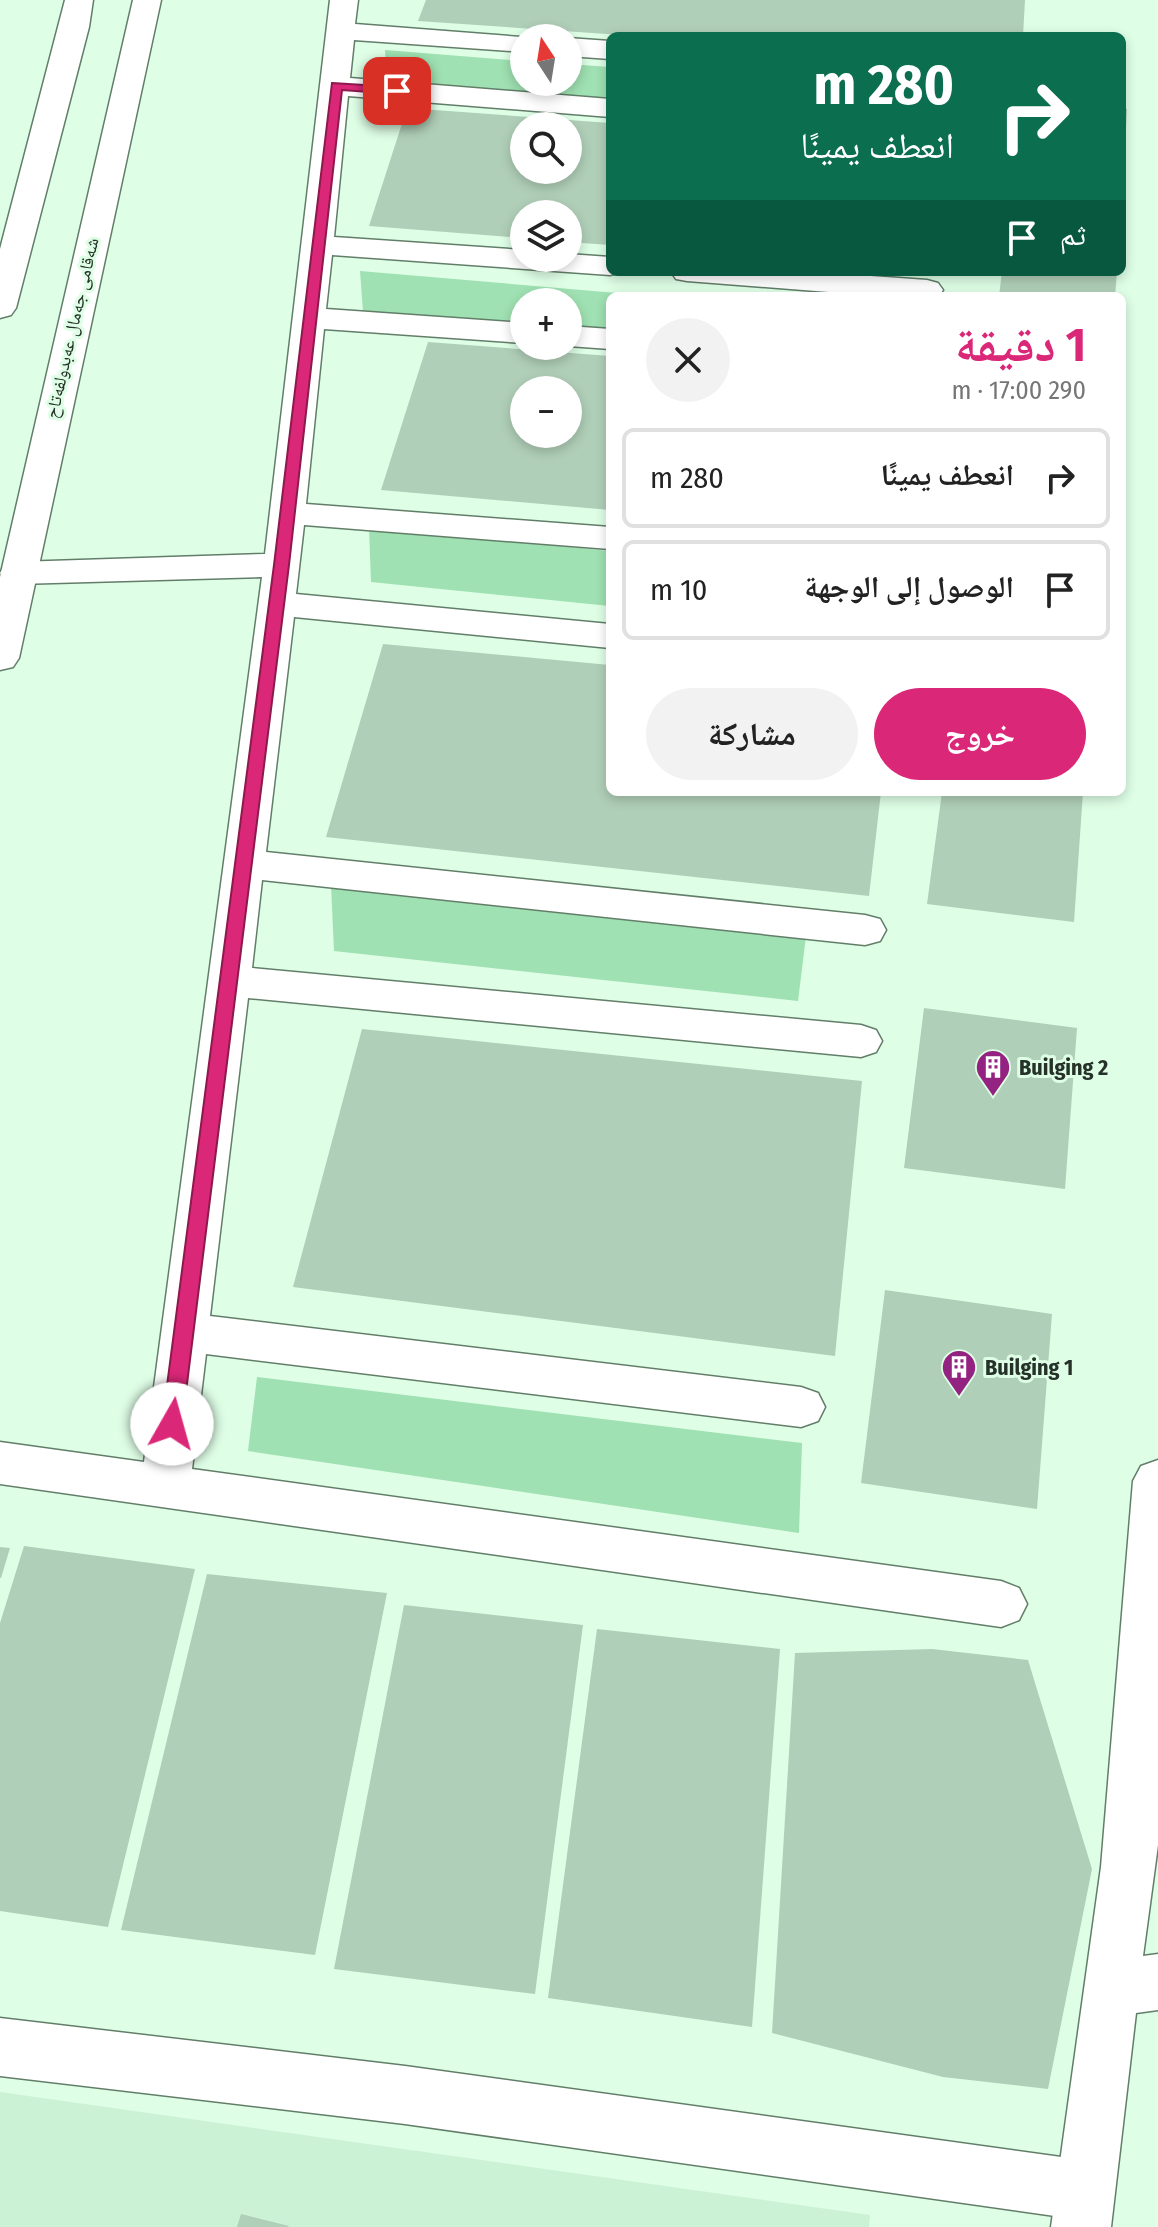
<!DOCTYPE html>
<html lang="ar">
<head>
<meta charset="utf-8">
<style>
  :root { --surface:#fff; --page:#f2f2f2; --text:#222; --muted:#767676; --line:#e0e0e0; --accent:#db2777 }
  body { margin:0; font-family:"Fira Sans Condensed","Noto Naskh Arabic",sans-serif; background:var(--page); color:var(--text); direction:rtl; height:100vh; display:flex; flex-direction:column; font-size:30px; white-space:nowrap }
  * { box-sizing:border-box; margin:0 }
  p { font-size:26px; color:var(--muted) }
  .icon { flex:none; width:44px; height:44px; fill:none; stroke:currentColor; stroke-width:2; stroke-linecap:round; stroke-linejoin:round }
  .map { position:relative; flex:1; overflow:hidden; direction:ltr }
  .details { position:absolute; left:606px; top:292px; width:520px; height:504px; display:flex; flex-direction:column; background:var(--surface); border-radius:12px; box-shadow:0 4px 12px #0003; direction:rtl }
  .details>* { flex:none }
  .guide { position:absolute; left:606px; top:32px; width:520px; height:244px; border-radius:12px; box-shadow:0 4px 12px #0003; direction:rtl; background:#0b6e4f; color:#fff; overflow:hidden }
  .needle { width:52px; rotate:348deg }
  .buttons { position:absolute; left:510px; top:24px; display:grid; gap:16px }
  .buttons a { display:grid; place-items:center; width:72px; height:72px; border-radius:50%; background:var(--surface); box-shadow:0 4px 12px #0003; font-size:40px }
  .pin { position:absolute; display:grid; place-items:center; width:68px; height:68px; color:#fff; margin:-34px; border-radius:16px; box-shadow:0 4px 12px #0006 }
  .me { position:absolute; width:88px; margin:-44px; rotate:7deg; stroke-linejoin:round; filter:drop-shadow(0 0 6px #0008) }
  .turn { display:flex; align-items:center; gap:28px; height:168px; padding:0 40px; font-size:36px }
  .turn .icon { width:104px; height:104px; stroke-width:2.5 }
  .turn b { display:block; font-size:56px; line-height:68px }
  .then { display:flex; align-items:center; height:76px; padding:0 40px; background:#0003; gap:16px; font-size:30px }
  .round { display:grid; place-items:center; flex:none; width:84px; height:84px; border-radius:42px; background:var(--page) }
  .summary { display:flex; align-items:center; justify-content:space-between; height:136px; padding:0 40px }
  h1 { font-size:48px; font-weight:700; line-height:60px; color:var(--accent) }
  .cta { display:flex; gap:16px; margin-top:auto; padding:16px 40px }
  .cta a { flex:1; height:92px; border-radius:48px; background:var(--accent); color:#fff; font-size:32px; font-weight:700; line-height:92px; text-align:center }
  .cta a+a { background:var(--page); color:var(--text) }
  ul { padding:0; list-style:none }
  li { display:flex; align-items:center; gap:24px; height:100px; margin:0 16px 12px; padding:0 24px; border:4px solid var(--line); border-radius:12px }
  li div { flex:1 }
  li b { display:block; font-size:30px }
  li em { font-style:normal }
  .map>svg:first-child { display:block }
  .built { fill:#ccf2d5 }
  .green { fill:#9fe1b2 }
  .building { fill:#b0cfb8; fill-rule:evenodd }
  .lines { fill:none; stroke-linecap:round; stroke-linejoin:round }
  .minor-casing { stroke:#627e69; stroke-width:3 }
  .tertiary-casing { stroke:#627e69; stroke-width:3 }
  .secondary-casing { stroke:#627e69; stroke-width:3 }
  .minor { fill:#fff; fill-rule:evenodd }
  .tertiary { fill:#fff; fill-rule:evenodd }
  .secondary { fill:#fff; fill-rule:evenodd }
  .route { fill:#db2777; stroke:#8e194d; stroke-width:2 }
  .labels { text-anchor:middle; dominant-baseline:central; stroke-width:6; stroke-linejoin:round; paint-order:stroke }
  .far-street-label { font-size:18px; fill:#263229; stroke:#defee6 }
  .poi-label { font-size:22px; font-weight:bold; fill:#263229; stroke:#defee6; text-anchor:start }
</style>
</head>
<body>
<div class="map">
<svg width="1158" height="2227" viewBox="0 0 1158 2227">
  <rect width="100%" height="100%" fill="#defee6"/>
  <path class="built" d="M0,2092L870,2215L869,2227H0Z"/>
  <path class="green" d="M385,50L524,61V82H568V64L610,67V98L387,83Z
    M360,271L652,296H610V332L568,328V302H524V325L363,312Z
    M369,527L610,551V606L371,582Z
    M331,885L806,936L798,1001L334,951Z
    M257,1377L802,1443L799,1533L248,1451Z"/>
  <path class="building" d="M426,0H1025L1023,36H636L418,21Z
    M407,108L610,123V245L568,242V214H524V238L369,226ZM524,126H568V170H524Z
    M1122,109H1127L1124,167H1122Z
    M1002,272H1117L1115,296H999Z
    M428,342L610,356V510L381,490ZM524,390H568V434H524Z
    M383,644L610,665V792H881L869,896L326,837Z
    M942,792H1083L1074,922L927,904Z
    M924,1008L1077,1028L1065,1189L904,1168Z
    M362,1029L862,1081L835,1356L293,1287Z
    M885,1290L1052,1314L1037,1509L861,1483Z
    M24,1546L195,1569L108,1927L0,1911V1623Z
    M0,1547L10,1548L1,1578H0Z
    M207,1574L387,1593L315,1955L121,1930Z
    M404,1605L583,1625L535,1994L334,1969Z
    M597,1629L780,1649L752,2027L548,1998Z
    M932,1649L1028,1660L1092,1869L1048,2089L943,2077L772,2033L795,1653Z
    M241,2214L289,2226L288,2227H237Z"/>
  <g class="lines">
    <g class="minor-casing">
      <path id="minor" d="M330,0H358L355,24L534,38H524V52L354,40L350,78L610,99V117L348,96L334,237L524,250V258H568V254L610,257V272H622L610,275L332,255L326,309L524,323V343L324,329L306,504L610,527V549L304,525L296,594L610,624V648L294,617L266,852L865,915L880,919L886,930L880,941L865,945L262,880L252,968L861,1025L876,1030L882,1041L876,1052L861,1057L248,998L210,1316L801,1387L818,1393L825,1407L818,1421L801,1427L206,1354L192,1469L1001,1581L1019,1588L1027,1604L1019,1620L1001,1627L0,1484V1442L144,1462L262,577L18,584L5,581L0,573L5,565L18,562L265,554Z
        M568,38L610,41V59L568,56Z
        M671,272H814L927,280L938,283L943,290L939,296H879L687,281L676,279Z
        M568,326L610,329V349L568,346Z
        M0,2018L405,2066L1083,2160L1104,2169L1113,2190L1104,2211L1083,2220L405,2124L0,2076Z"/>
    </g>
    <g class="tertiary-casing">
      <path id="tertiary" d="M1158,1460V1845L1143,1956L1158,1954V2010L1136,2013L1111,2227H1051L1101,1867L1133,1481L1141,1466Z"/>
    </g>
    <g class="secondary-casing">
      <path id="secondary" d="M65,0H93L89,27L16,308L11,315L0,318V249Z
        M133,0H161L19,658L13,667L0,670V577Z"/>
    </g>
    <use href="#minor" class="minor"/>
    <use href="#tertiary" class="tertiary"/>
    <use href="#secondary" class="secondary"/>
  </g>
  <path class="route" d="M332,83L397,87L403,91L397,94L342,90L289,565L182,1424L172,1433L162,1424L274,565Z"/>
  <defs>
    <g id="building-pin" transform="scale(1.8)"><path d="M0 17L-7.5 6A9.5 9.5 0 1 1 7.5 6Z" fill="#942281" stroke="#defee6"/><path d="M-4-6H4V6H1V3H-1V6H-4ZM-2.5-4.3h1.7v1.8h-1.7ZM.8-4.3h1.7v1.8H.8ZM-2.5-1h1.7V.8h-1.7ZM.8-1h1.7V.8H.8Z" fill="#fff"/></g>
  </defs>
  <g fill-rule="evenodd">
    <use href="#building-pin" x="993" y="1067"/>
    <use href="#building-pin" x="959" y="1367"/>
  </g>
  <g class="labels">
    <g class="far-street-label">
      <text transform="translate(72 328) rotate(-77)">شەقامی جەمال عەبدولفەتاح</text>
    </g>
    <g class="poi-label">
      <text x="1019" y="1067">Builging 2</text>
      <text x="985" y="1367">Builging 1</text>
    </g>
  </g>
</svg>
<div class="buttons">
<a><svg class="needle" viewBox="-14 -14 28 28"><path d="M0-13l5 13h-10z" fill="#e53935"/><path d="M0 13l5-13h-10z" fill="#767676"/></svg></a>
<a><svg class="icon" aria-label="search" viewBox="0 0 24 24"><circle cx="10" cy="10" r="6"/><path d="M15 15l6 6"/></svg></a>
<a><svg class="icon" aria-label="layers" viewBox="0 0 24 24"><path d="M12 4l9 5-9 5-9-5zM3 14l9 5 9-5"/></svg></a>
<a>+</a>
<a>−</a>
</div>
<div class="pin" style="left:397px;top:91px;background:#d93025"><svg class="icon" aria-label="arrive" viewBox="0 0 24 24"><path d="M6 21V4h12l-3 4 3 4H6"/></svg></div>
<svg class="me" style="left:172px;top:1424px" viewBox="-20 -20 40 40"><circle r="19" fill="#fff"/><path d="M0-13L10 11 0 6-10 11z" fill="#db2777"/></svg>
<div class="guide">
<div class="turn"><svg class="icon" aria-label="right" viewBox="0 0 24 24"><path d="M7 20v-9h11M14 6l5 5-5 5"/></svg><div><b>280 m</b>انعطف يمينًا</div></div>
<div class="then">ثم<svg class="icon" aria-label="arrive" viewBox="0 0 24 24"><path d="M6 21V4h12l-3 4 3 4H6"/></svg></div>
</div>
<section class="details">
<div class="summary"><div><h1>1 دقيقة</h1><p>290 m · 17:00</p></div><a class="round"><svg class="icon" aria-label="close" viewBox="0 0 24 24"><path d="M6 6l12 12M18 6L6 18"/></svg></a></div>
<ul>
<li><svg class="icon" aria-label="right" viewBox="0 0 24 24"><path d="M7 20v-9h11M14 6l5 5-5 5"/></svg><div><b>انعطف يمينًا</b></div><em>280 m</em></li>
<li><svg class="icon" aria-label="arrive" viewBox="0 0 24 24"><path d="M6 21V4h12l-3 4 3 4H6"/></svg><div><b>الوصول إلى الوجهة</b></div><em>10 m</em></li>
</ul>
<div class="cta"><a>خروج</a><a>مشاركة</a></div>
</section>
</div>
</body>
</html>
